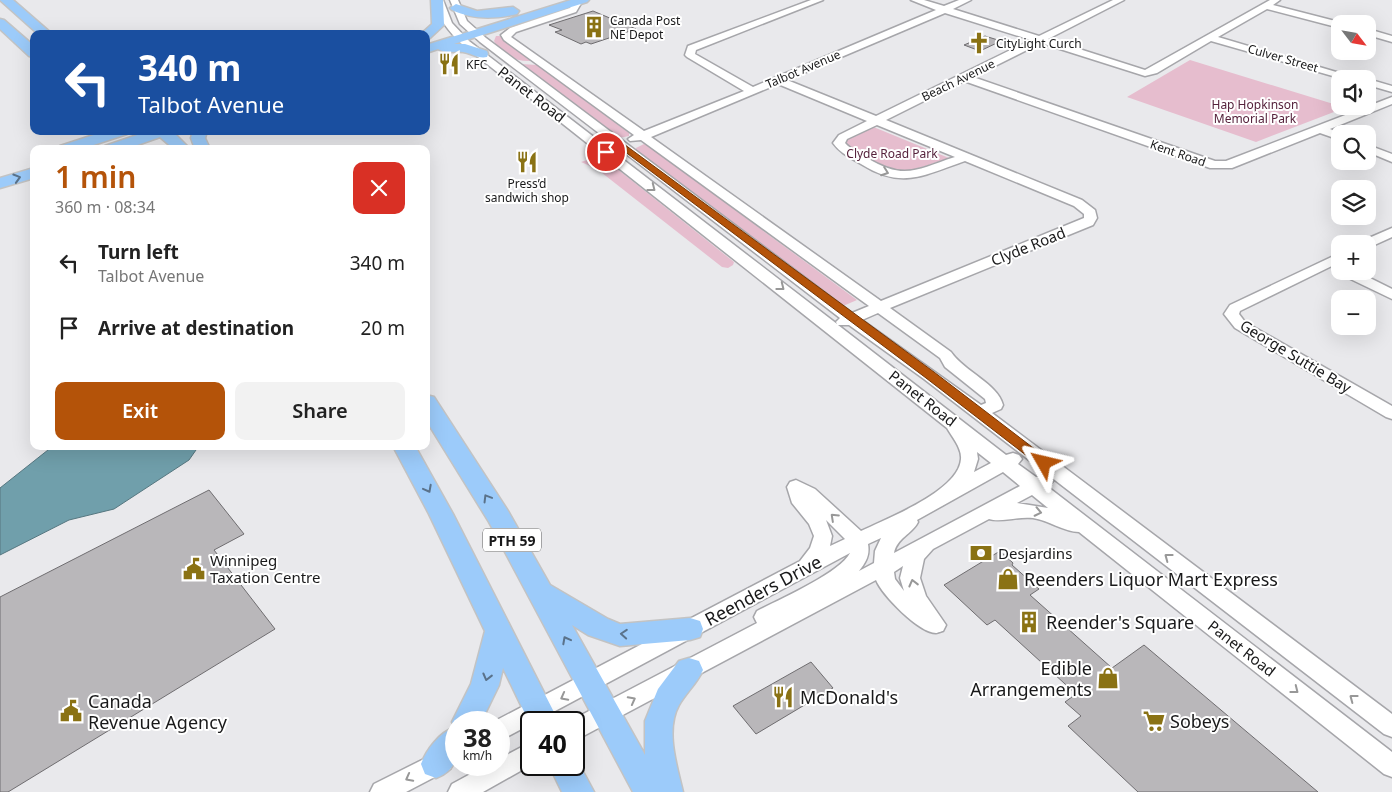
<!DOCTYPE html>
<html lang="en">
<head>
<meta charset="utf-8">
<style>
  :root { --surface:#fff; --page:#f2f2f2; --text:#222; --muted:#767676; --accent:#b45309 }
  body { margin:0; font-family:"Noto Sans",sans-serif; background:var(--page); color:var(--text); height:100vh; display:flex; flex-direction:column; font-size:19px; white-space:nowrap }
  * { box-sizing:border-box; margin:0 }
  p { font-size:16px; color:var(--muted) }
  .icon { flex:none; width:28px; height:28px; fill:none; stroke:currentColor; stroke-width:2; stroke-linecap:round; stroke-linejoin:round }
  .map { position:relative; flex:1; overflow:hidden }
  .details { position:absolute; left:30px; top:145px; width:400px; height:305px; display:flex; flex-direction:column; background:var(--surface); border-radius:10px; box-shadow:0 5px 20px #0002 }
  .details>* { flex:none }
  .banner { position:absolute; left:30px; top:30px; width:400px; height:105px; border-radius:10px; box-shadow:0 5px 20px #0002; background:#1a4fa0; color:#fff; overflow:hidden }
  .needle { width:32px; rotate:121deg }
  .tools { position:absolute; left:1331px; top:15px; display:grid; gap:10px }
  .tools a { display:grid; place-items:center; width:45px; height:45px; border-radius:10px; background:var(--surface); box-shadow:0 5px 20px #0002; font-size:25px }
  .speed { position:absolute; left:445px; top:711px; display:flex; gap:10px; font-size:25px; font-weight:700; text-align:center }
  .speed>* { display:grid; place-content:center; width:65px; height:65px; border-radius:50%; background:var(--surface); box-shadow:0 5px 20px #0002; line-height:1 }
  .speed small { font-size:12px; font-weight:400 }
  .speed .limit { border:2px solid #111; border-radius:8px; background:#fff; color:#111 }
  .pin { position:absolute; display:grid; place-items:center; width:42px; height:42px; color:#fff; margin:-21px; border:2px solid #fff; border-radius:50%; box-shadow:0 1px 5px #0007 }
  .me { position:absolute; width:55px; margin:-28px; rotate:307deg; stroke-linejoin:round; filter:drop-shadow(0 0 4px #0008) }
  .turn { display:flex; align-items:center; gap:18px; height:105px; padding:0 25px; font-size:22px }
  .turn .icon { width:65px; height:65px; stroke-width:2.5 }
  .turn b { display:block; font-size:35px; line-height:42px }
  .round { display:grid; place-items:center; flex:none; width:52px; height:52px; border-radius:10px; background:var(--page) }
  .summary { display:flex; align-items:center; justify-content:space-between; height:85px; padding:0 25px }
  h1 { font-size:30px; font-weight:600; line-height:38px; color:var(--accent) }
  .primary-button { display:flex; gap:10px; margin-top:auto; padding:10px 25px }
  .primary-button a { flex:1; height:58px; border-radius:10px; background:var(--accent); color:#fff; font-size:20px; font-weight:600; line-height:58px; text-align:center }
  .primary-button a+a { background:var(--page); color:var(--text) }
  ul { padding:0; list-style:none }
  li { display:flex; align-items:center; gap:15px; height:65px; padding:0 25px }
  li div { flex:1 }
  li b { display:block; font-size:19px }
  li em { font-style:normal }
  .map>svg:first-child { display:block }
  .green { fill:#e6bdce }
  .water { fill:#709fab; stroke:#567780 }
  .building { fill:#b9b7ba; stroke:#6f6d70 }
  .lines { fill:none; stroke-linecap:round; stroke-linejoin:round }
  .minor-casing { stroke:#a6a6aa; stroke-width:3 }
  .major-casing { stroke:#c3c3c3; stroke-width:3 }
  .minor { fill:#fff; fill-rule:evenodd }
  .major { fill:#9ccbfa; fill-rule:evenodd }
  .oneway { stroke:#989898 }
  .oneway2 { stroke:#5a728a }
  .route { fill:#b45309; stroke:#753606 }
  .labels { text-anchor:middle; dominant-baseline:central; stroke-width:4; stroke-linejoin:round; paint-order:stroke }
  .far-poi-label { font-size:12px; fill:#19191a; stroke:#fff; text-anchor:start }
  .far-street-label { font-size:12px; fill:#19191a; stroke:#fff }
  .far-park-label { font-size:12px; fill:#56223c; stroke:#fff }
  .shield { fill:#fff; stroke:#5e5e5f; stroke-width:1 }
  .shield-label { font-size:14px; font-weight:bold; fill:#19191a }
  .street-label { font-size:15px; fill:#19191a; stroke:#fff }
  .poi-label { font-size:15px; fill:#19191a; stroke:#fff; text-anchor:start }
  .near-poi-label { font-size:18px; fill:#19191a; stroke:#fff; text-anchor:start }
  .near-street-label { font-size:18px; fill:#19191a; stroke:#fff }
</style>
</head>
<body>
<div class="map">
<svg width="1392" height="792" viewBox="0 0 1392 792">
  <rect width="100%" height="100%" fill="#e9e9ec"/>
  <path class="green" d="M496,36H500L531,61C516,62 501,55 494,41Z
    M1190,60L1340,106L1347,107L1256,142L1127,97Z
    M521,64L537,65L629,133V136L619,138Z
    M871,126L949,158C894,177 898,176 848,147L846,143L847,139Z
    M644,144L647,145L857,300L843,306L636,151V148Z
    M593,158L597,161L602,159L606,160L734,262L733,265L728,268L722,267L597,169L581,162Z"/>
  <path class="water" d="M53,446H196V450L189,460L114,509L69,520L0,555V488Z"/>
  <path class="building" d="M593,11L636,29L591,44L586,42L581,44L555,32L562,30L549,25Z
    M985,36L1001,41L980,51L964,45Z
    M209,490L244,534L214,550L275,629L8,792H0V597Z
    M1000,551L1013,563L1012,565L1039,589L1030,595L1112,668L1144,645L1318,792H1138L1068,726L1081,716L1065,702L1076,694L995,620L987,625L944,585Z
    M811,662L833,688L756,734L733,706Z"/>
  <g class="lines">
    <g class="minor-casing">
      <path id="minor" d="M435,0H443L452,23L469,41L837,324L836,322L840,318L480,42L460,24L450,0H458L467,21L486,38L852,313L869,306L641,140L630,141L628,139L634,135L504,40L501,35L510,28L570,8L575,0H583L576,12L516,32L511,37L644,131L744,91L687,57L685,55L688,46L811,0H823L696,50L695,54L753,87L936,10L911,0H924L944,6L959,0H971L953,9L1039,36L1113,0H1124L1048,39L1145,70L1270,0H1280L1273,5L1343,23L1340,24V28L1267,9L1218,37L1360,79H1343L1211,41L1157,73L1145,76L1041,43L973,77L1215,161H1226L1392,97V104L1330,129L1342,134H1340V140L1320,133L1232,168H1210L964,81L886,120L1082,200L1095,210L1097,218L1093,225L890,308L951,352C965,372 998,384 1003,405L1001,409L992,413L1392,714V737L1384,734L924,379L849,325H838L1006,455L1013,453L1019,455L1022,459L1018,464L1036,477L1044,475L1050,476L1053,481L1048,487L1392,752V777L1384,774L1079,532C1064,532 1048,520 1033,518C1018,516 1001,523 989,519L933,549L924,559L920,578L926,596L946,625L943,631C942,631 937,633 936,633C919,633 882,595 876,580L574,741V722H568L757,623L754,617L757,611C778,600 840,573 850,553L499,741V722H493L800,561L810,548L814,536L809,524L792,503L787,487L790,482L796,480L815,489L861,531C886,519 959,491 961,459C962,448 952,437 947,428L463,45C449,32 438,19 435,0ZM945,13L1031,40L876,116L787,80ZM778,84L867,121L839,135L833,143C840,153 851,158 861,164C902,190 924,175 965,161L1074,206L1084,214V218L881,301L651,137ZM877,125L955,157C917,169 905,181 867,158C860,153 851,150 845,143L847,139ZM878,313L940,358L945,367L985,399L986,403L981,405L862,320ZM977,452L991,463L974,472L978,459ZM1003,472L1020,486L894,553C897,538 912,534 918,522L917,520ZM1032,495L1048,508L1017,503ZM826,520L845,539L830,546L832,536ZM881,538L875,551L874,563L859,571C866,562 870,555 868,544ZM903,566L900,578L904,591L895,579L894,572Z
        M1368,29L1392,36V42L1368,35Z
        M1368,79L1392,86V92L1368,85Z
        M1368,145L1392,154V162L1368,152Z
        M1392,228V237L1368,248V244H1360L1362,241Z
        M1340,253V262L1240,311L1239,314L1245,322L1392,406V419L1386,417L1235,328L1224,314L1230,305Z
        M1340,268V271H1356L1392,289V299L1340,274L1338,271Z
        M531,742V765L483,792H448L452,784L487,765H499V759Z
        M442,750L450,753L454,761L450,769L406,792H370L374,784Z"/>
    </g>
    <g class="major-casing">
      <path id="major" d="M0,0H13L52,34H38Z
        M431,0H443L444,25L430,38L426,39V34H421L432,24Z
        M571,0H589L587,2L454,44H465L487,51L488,54L487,57C478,59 471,53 463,52C454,51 446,54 438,49L426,53V45Z
        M456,4L477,11L513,7L519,11L517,14C495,19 473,20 452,10L450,8Z
        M0,19L4,20L34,46V57L29,56L0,29Z
        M106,131H129L127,134L81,149H58L60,146Z
        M149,131H172L190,149H174L160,137L126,149H103L105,146Z
        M193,131H207L205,138L210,149H195L191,138Z
        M34,168V178L0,188V178Z
        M426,395L434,397L508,511L550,585L608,619L620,624L690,618L700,621L703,629L700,637L690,640L620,646L588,635L572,625L645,755V721L658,689L679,661L689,658L699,661L703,670C697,683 686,693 679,705C665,730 677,766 683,792H633L489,522L426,420Z
        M393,446H415L453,514L559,722H531V726L503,668L499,685L481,722H456C456,747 463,768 436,778L425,774L421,764C427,749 439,733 455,727L452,722L471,684L485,631L429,514Z
        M574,755L594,792H562L549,765H574Z"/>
    </g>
    <use href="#minor" class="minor"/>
    <use href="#major" class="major"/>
  </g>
  <defs><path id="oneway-chevron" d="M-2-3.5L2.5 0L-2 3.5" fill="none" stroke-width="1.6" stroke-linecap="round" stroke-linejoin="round" transform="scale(1.25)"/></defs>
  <g class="oneway">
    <use href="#oneway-chevron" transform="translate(885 172) rotate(20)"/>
    <use href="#oneway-chevron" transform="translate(652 188) rotate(38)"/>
    <use href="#oneway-chevron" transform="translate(781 287) rotate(38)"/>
    <use href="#oneway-chevron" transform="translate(1038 512) rotate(12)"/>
    <use href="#oneway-chevron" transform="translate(834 517) rotate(-137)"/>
    <use href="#oneway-chevron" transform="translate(1168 557) rotate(-143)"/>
    <use href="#oneway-chevron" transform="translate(913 583) rotate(-104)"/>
    <use href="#oneway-chevron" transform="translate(1295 690) rotate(38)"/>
    <use href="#oneway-chevron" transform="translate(564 697) rotate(152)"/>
    <use href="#oneway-chevron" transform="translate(1353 698) rotate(-143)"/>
    <use href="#oneway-chevron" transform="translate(632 700) rotate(-28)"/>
    <use href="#oneway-chevron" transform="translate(409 778) rotate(152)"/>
  </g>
  <g class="oneway2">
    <use href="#oneway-chevron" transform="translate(17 178) rotate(-17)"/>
    <use href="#oneway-chevron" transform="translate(428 489) rotate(62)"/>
    <use href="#oneway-chevron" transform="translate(487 498) rotate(-121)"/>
    <use href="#oneway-chevron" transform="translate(624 634) rotate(-176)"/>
    <use href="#oneway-chevron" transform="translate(566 640) rotate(-118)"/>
    <use href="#oneway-chevron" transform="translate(487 677) rotate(104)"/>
  </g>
  <path class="route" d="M617,139L934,372L1049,460L1050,463L1049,466H1040L926,378L616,145L606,148L610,152L606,154L596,147Z"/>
  <defs>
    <g id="building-bare" transform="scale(1.725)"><path d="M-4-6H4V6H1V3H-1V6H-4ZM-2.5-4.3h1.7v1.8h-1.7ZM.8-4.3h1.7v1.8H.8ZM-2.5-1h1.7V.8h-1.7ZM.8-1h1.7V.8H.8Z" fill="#8a7214" stroke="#fff" stroke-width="2.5" paint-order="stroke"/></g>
    <g id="church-bare" transform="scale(1.725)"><path d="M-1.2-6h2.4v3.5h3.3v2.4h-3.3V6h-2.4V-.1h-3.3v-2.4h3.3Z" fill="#8a7214" stroke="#fff" stroke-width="2.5" paint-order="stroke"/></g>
    <g id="restaurant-bare" transform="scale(1.725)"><path d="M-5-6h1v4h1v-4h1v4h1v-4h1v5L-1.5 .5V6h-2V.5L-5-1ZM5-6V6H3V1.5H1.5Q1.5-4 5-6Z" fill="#8a7214" stroke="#fff" stroke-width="2.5" paint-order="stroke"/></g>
    <g id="bank-bare" transform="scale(1.725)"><path d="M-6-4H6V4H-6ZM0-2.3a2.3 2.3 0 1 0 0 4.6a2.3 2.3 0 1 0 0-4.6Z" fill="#8a7214" stroke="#fff" stroke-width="2.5" paint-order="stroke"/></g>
    <g id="civic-bare" transform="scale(1.725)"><path d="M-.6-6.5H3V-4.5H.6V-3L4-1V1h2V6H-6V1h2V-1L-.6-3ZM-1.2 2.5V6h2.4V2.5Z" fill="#8a7214" stroke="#fff" stroke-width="2.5" paint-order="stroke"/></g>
    <g id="shop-bare" transform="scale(1.725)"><path d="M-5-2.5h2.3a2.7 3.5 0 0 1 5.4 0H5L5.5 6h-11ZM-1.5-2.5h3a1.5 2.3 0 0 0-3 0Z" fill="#8a7214" stroke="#fff" stroke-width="2.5" paint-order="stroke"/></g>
    <g id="supermarket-bare" transform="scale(1.725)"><path d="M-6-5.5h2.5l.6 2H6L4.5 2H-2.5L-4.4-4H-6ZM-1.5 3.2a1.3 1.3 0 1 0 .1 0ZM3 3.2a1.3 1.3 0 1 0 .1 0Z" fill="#8a7214" stroke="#fff" stroke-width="2.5" paint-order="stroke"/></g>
  </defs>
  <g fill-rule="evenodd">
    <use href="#building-bare" x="594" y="27"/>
    <use href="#church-bare" x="979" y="43"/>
    <use href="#restaurant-bare" x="449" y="64"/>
    <use href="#restaurant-bare" x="527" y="162"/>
    <use href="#bank-bare" x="981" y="553"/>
    <use href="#civic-bare" x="194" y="569"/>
    <use href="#shop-bare" x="1008" y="579"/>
    <use href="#building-bare" x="1029" y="622"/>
    <use href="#shop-bare" x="1108" y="678"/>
    <use href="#restaurant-bare" x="783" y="697"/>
    <use href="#civic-bare" x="71" y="711"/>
    <use href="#supermarket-bare" x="1154" y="721"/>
  </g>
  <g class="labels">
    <g class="far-poi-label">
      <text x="610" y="20">Canada Post<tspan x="610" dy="14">NE Depot</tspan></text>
      <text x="996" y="43">CityLight Curch</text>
      <text x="466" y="64">KFC</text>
      <text x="527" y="183" text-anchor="middle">Press’d<tspan x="527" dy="14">sandwich shop</tspan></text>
    </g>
    <g class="far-street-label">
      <text transform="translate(1283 58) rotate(16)">Culver Street</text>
      <text transform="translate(803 69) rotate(-23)">Talbot Avenue</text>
      <text transform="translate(958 80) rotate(-26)">Beach Avenue</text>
      <text transform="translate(1178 153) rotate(19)">Kent Road</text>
    </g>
    <g class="far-park-label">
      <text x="1255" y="104">Hap Hopkinson<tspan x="1255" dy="14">Memorial Park</tspan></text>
      <text x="892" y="153">Clyde Road Park</text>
    </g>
    <rect class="shield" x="483" y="528.5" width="58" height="23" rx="4"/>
    <g class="shield-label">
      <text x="512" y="540">PTH 59</text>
    </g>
    <g class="street-label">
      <text transform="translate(532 94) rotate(38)">Panet Road</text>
      <text transform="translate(1028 246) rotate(-22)">Clyde Road</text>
      <text transform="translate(1296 356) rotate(31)">George Suttie Bay</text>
      <text transform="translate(923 398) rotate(38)">Panet Road</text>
      <text transform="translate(1242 648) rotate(38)">Panet Road</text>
    </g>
    <g class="poi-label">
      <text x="998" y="553">Desjardins</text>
      <text x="210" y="560">Winnipeg<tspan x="210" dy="17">Taxation Centre</tspan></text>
    </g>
    <g class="near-poi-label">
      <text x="1024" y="579">Reenders Liquor Mart Express</text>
      <text x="1046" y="622">Reender's Square</text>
      <text x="1092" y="668" text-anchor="end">Edible<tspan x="1092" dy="21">Arrangements</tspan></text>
      <text x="800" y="697">McDonald's</text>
      <text x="88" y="701">Canada<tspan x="88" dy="21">Revenue Agency</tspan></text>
      <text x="1170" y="721">Sobeys</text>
    </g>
    <g class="near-street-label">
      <text transform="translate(763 590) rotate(-28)">Reenders Drive</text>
    </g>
  </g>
</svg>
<div class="tools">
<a><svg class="needle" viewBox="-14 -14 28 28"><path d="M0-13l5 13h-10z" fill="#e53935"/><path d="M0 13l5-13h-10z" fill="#767676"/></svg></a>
<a><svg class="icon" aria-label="sound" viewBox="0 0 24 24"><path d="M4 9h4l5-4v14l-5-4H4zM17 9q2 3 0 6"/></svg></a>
<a><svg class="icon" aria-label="search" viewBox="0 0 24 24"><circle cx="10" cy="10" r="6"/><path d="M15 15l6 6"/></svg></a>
<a><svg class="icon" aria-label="layers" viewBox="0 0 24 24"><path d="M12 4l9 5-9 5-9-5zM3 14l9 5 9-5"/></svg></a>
<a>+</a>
<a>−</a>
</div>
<div class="speed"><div>38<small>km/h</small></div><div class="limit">40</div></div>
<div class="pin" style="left:606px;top:152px;background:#d93025"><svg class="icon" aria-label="arrive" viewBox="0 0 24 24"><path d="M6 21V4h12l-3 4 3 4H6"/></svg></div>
<svg class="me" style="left:1044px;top:463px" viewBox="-20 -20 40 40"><path d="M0-17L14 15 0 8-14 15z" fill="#b45309" stroke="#fff" stroke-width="4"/></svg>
<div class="banner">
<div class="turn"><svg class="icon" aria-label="left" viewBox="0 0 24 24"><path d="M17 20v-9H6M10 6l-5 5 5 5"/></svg><div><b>340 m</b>Talbot Avenue</div></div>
</div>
<section class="details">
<div class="summary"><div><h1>1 min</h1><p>360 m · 08:34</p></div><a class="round" style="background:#d93025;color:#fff"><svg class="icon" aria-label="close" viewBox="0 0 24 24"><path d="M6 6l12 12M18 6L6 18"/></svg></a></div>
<ul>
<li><svg class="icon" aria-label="left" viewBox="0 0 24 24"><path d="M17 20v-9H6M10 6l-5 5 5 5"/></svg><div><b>Turn left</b><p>Talbot Avenue</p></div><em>340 m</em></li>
<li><svg class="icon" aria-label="arrive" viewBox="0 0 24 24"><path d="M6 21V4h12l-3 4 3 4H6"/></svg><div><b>Arrive at destination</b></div><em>20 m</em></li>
</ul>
<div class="primary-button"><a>Exit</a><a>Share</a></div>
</section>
</div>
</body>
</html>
